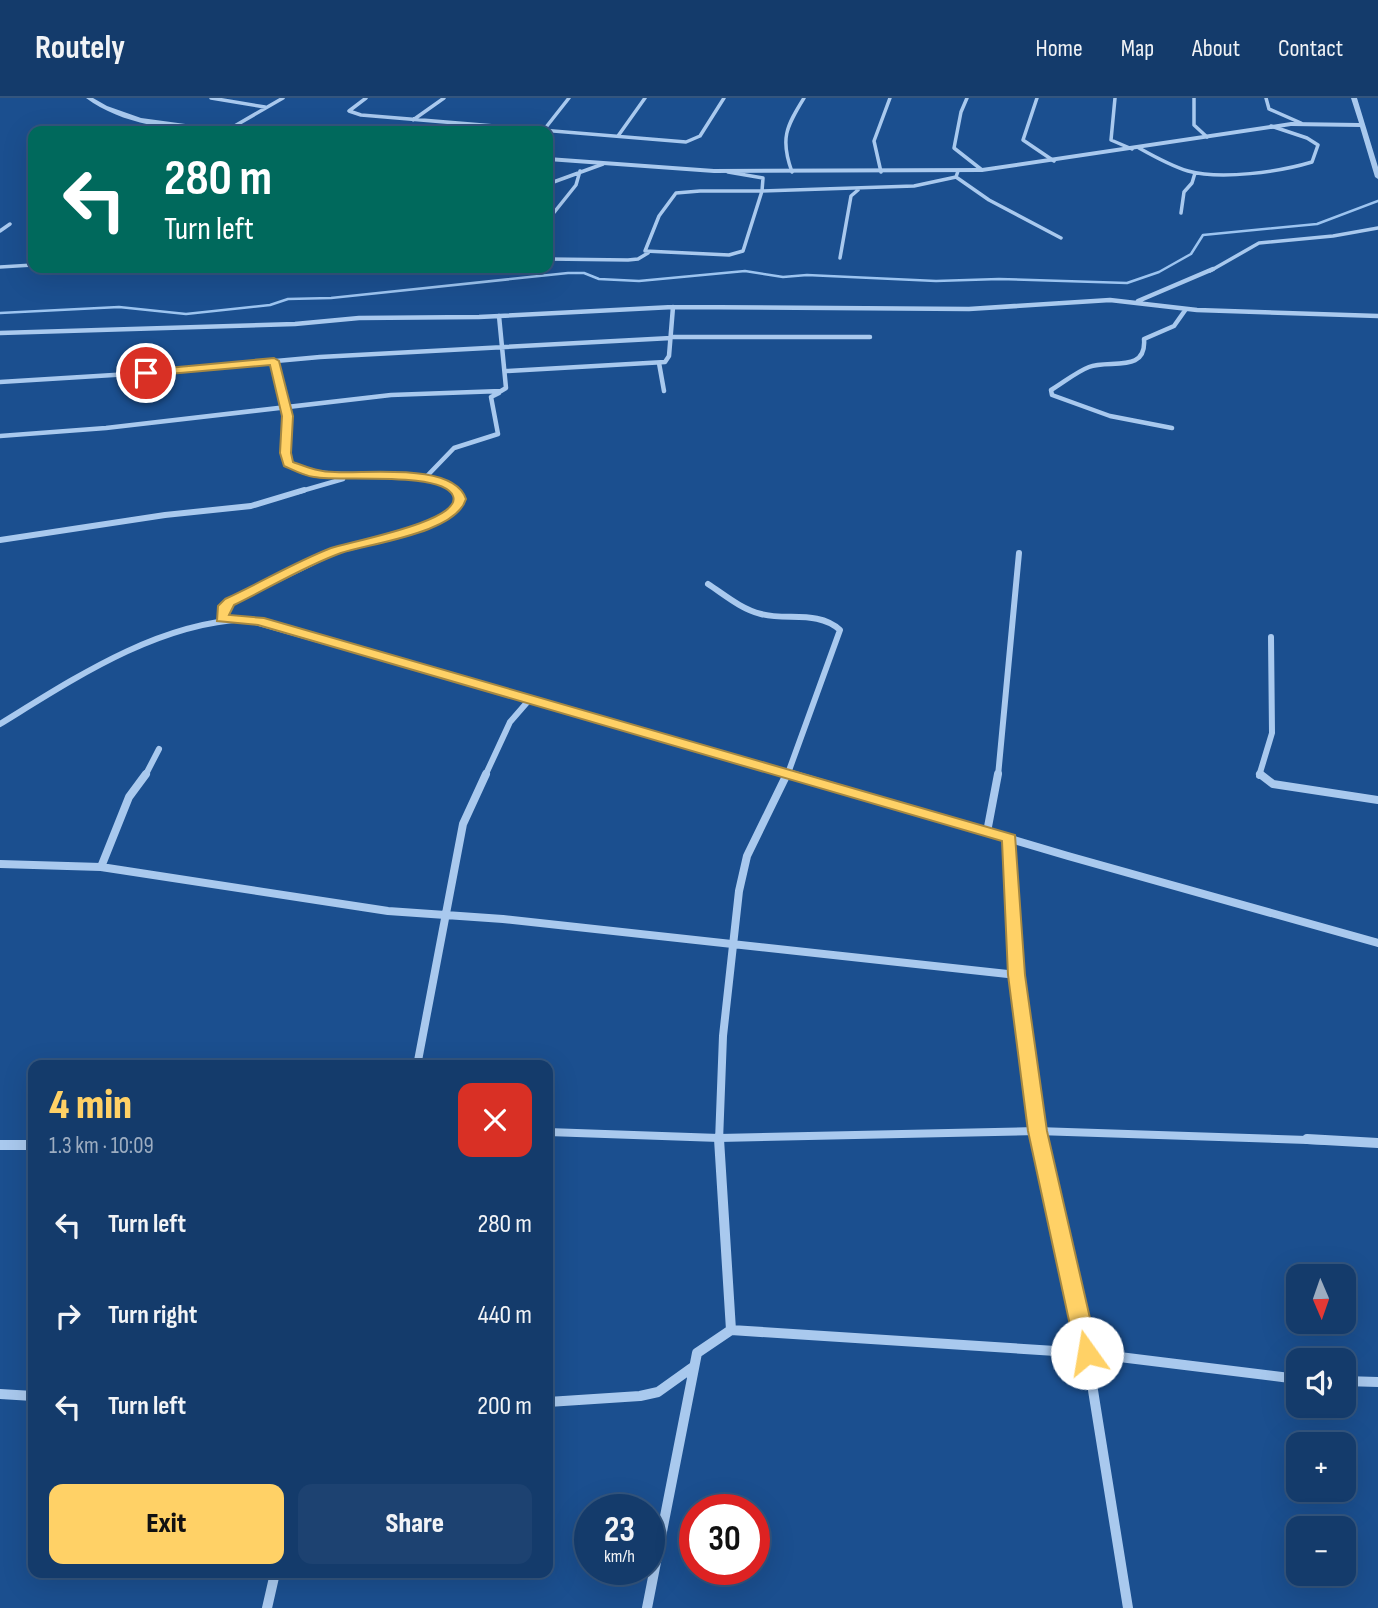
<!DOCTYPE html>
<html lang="en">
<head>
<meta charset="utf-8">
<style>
  :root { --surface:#143b6b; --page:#1d4271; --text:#f1f3f6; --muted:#9dadc1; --line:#33557e; --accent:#ffd166 }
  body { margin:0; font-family:"Sofia Sans Condensed",sans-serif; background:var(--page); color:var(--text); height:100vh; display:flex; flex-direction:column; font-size:26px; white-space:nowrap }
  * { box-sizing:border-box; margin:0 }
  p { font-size:23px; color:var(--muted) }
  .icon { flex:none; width:38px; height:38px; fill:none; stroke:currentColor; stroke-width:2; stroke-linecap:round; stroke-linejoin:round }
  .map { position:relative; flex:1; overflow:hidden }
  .panel { position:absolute; left:28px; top:962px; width:525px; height:518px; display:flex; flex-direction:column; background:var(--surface); border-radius:14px; box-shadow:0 7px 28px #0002,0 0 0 2px var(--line) }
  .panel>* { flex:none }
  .banner { position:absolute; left:28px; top:28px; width:525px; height:147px; border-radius:14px; box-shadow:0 7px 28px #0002,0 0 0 2px var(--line); background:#00695c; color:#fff; overflow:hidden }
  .needle { width:46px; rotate:178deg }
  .buttons { position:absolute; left:1286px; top:1166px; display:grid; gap:14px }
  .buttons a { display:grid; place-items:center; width:70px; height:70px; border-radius:14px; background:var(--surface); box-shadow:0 7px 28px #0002,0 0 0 2px var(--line); font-size:35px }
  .speed { position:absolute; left:574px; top:1396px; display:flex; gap:14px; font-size:35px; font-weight:700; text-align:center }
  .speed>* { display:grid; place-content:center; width:91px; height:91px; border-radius:50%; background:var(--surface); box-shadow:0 7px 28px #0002,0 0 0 2px var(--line); line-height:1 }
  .speed small { font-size:18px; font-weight:400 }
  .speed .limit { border:10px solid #d22; background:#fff; color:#111 }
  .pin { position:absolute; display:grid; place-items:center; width:60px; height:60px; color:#fff; margin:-30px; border:4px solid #fff; border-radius:50%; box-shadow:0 2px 7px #0007 }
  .me { position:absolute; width:77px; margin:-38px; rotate:347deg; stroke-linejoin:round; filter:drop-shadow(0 0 5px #0008) }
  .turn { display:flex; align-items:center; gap:24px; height:147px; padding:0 21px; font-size:32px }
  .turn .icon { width:91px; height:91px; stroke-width:2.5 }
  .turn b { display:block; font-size:49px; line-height:60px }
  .round { display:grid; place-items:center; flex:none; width:74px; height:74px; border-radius:14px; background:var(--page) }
  .headline { display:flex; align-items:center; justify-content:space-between; height:119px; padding:0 21px }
  h1 { font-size:42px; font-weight:800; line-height:52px; color:var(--accent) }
  .cta { display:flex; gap:14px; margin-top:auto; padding:14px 21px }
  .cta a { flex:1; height:80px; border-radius:14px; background:var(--accent); color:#111; font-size:28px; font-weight:800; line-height:80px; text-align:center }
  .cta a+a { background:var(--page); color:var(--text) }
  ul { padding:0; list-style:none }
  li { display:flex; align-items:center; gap:21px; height:91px; padding:0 21px }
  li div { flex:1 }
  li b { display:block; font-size:26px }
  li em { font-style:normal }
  header { display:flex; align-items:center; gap:42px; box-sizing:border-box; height:98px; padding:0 35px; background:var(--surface); border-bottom:2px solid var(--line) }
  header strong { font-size:33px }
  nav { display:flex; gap:38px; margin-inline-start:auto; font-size:24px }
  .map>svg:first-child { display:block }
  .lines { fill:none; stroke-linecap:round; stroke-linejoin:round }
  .stream { stroke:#9cc4f0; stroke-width:2.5 }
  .minor-far4 { stroke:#a9c9ee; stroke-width:3.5 }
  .minor-far3 { stroke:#a9c9ee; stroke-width:4.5 }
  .minor-far2 { stroke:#a9c9ee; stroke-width:6 }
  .minor-far1 { stroke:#a9c9ee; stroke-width:8 }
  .minor { stroke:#a9c9ee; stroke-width:10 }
  .tertiary { fill:#a9c9ee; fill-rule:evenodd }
  .route { fill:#ffd166; stroke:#a68842; stroke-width:2 }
</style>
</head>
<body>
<header>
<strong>Routely</strong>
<nav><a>Home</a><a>Map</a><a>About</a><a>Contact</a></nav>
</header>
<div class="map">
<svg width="1378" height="1510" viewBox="0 0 1378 1510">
  <rect width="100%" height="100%" fill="#1b4f8f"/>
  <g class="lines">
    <path class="stream" d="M0,215L119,209L186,216L270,207L288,201L331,200L568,175H584L599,181L639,183L745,173L783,179L807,177L936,183L999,181L1127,185L1159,174L1191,156L1203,137L1317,126L1378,103"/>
    <path class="minor-far4" d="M211,0L265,9
      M366,0L349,13L361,17L686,44L700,38L724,0
      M967,0L961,14L954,50L982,72
      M1037,0L1023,42L1054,63
      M1115,0L1111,42L1132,51
      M1194,0V27L1207,39
      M1266,0L1269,11L1301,25
      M413,22L444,0
      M226,33L283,0
      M543,33L569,0
      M618,38L645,0
      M1139,50C1155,59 1171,68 1188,73C1221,82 1279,74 1312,64L1318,47L1307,40L1271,28
      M728,74L763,80L762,93
      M792,74C780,41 786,29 804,0
      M881,74L874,43L890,0
      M956,79L989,102L1061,140
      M548,86L603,66
      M700,93H762L743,153L729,157L645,153L659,118L676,95Z
      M762,93L914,88L956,79L958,73
      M1181,115L1184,94L1192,85L1195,75
      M548,122L576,87L580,73
      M0,133L10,126
      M840,160L851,98L858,92
      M548,161L628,162L638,161L648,155
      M0,169L33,167
      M1210,173L1259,145L1333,138L1378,130"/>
    <path class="minor-far3" d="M1138,203L1213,171
      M0,235L295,226L359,220L479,219L673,209L969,211L1110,202L1197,212L1378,218
      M671,239H870
      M274,263L288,319L285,355L288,366C333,389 428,361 455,394
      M659,265L664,293
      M507,273L665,264L669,258L673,209
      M0,284L146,275L320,259L671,240
      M1172,330L1110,318L1052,297L1051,292C1063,285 1076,274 1089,269C1109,261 1147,276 1144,241L1174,228L1186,211
      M0,338L106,330L391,297L501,293L506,290L499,218
      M426,379L454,350L498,336L491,299L499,295
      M298,394L343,381"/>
    <path class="minor-far2" d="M0,442L165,417L251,408L304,392
      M708,486C725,497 741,511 761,516C787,523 818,512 840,532L787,678
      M222,520L224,508L336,453L393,439L445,419L458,409L460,402L454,392
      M0,626C75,580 155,526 245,521L798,678
      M145,678L159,651
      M485,678L510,624L530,601
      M998,678L1019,455
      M1259,678L1272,635L1271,539"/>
    <path class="minor-far1" d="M792,676L1068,758L1378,845
      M1260,676L1273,686L1378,702
      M987,734L998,676
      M1010,741L1017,877L1039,1043
      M0,766L101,769L388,813L503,821L1017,877
      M101,769L129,699L146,676
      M417,968L463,726L486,676
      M548,1034L719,1040L1037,1033L1337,1043
      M719,1043L723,938L739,793L747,758L787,676"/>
    <path class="minor" d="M719,1041L731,1232
      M1039,1041L1087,1255L1128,1510
      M1307,1041L1378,1045
      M0,1047H33
      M1344,1283L1378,1284
      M0,1296L33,1298
      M548,1304L640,1298L658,1294L693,1269
      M267,1510L275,1475
      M647,1510L697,1255L731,1232L1087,1255L1298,1281"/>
    <path class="tertiary" d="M86,0H93L107,8L141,20L237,33C189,35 126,30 86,0Z
      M1351,0H1357L1378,69V81L1375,79L1360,29L1291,28L982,74L714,75L548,63V59L714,71L982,70L1291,24L1359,25Z"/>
  </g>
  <path class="route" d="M274,260L279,263L293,318L291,355L293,364C307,369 319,374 335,374C367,376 454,364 466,401C456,435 372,445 341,455C305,468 269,490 234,507L229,517L264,520L1015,737L1025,877L1047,1033L1098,1255L1095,1261L1087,1264L1079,1261L1076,1255L1028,1033L1008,877L1002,743L258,527L217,523L218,508L225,501C260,485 295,464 331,450C348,444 463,423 453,398C443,373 340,384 314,379C304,378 293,372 284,368L280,355L282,318L270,267L146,278L141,275L146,272Z"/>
</svg>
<div class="buttons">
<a><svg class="needle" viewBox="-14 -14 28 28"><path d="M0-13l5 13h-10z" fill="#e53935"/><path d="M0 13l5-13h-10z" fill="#9dadc1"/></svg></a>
<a><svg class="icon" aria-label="sound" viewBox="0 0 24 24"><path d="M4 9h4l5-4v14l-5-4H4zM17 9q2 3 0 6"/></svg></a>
<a>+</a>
<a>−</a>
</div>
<div class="speed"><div>23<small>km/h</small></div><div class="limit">30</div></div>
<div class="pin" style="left:146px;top:275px;background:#d93025"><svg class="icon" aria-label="arrive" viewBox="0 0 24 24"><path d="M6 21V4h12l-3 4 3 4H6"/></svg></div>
<svg class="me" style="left:1087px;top:1255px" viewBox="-20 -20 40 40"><circle r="19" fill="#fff"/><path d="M0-13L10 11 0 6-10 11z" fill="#ffd166"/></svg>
<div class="banner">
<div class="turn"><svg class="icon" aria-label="left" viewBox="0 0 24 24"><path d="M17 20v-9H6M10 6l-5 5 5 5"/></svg><div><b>280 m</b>Turn left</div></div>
</div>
<section class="panel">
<div class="headline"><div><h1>4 min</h1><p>1.3 km · 10:09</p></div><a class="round" style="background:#d93025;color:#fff"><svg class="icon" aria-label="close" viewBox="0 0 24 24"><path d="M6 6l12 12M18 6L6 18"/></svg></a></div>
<ul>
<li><svg class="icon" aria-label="left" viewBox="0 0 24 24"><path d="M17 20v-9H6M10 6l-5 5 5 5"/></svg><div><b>Turn left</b></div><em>280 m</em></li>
<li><svg class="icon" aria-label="right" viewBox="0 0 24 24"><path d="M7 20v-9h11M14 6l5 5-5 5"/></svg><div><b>Turn right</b></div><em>440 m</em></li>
<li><svg class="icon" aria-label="left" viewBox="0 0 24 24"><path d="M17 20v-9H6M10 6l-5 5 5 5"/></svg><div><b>Turn left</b></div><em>200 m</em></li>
</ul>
<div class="cta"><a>Exit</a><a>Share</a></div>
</section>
</div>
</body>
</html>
